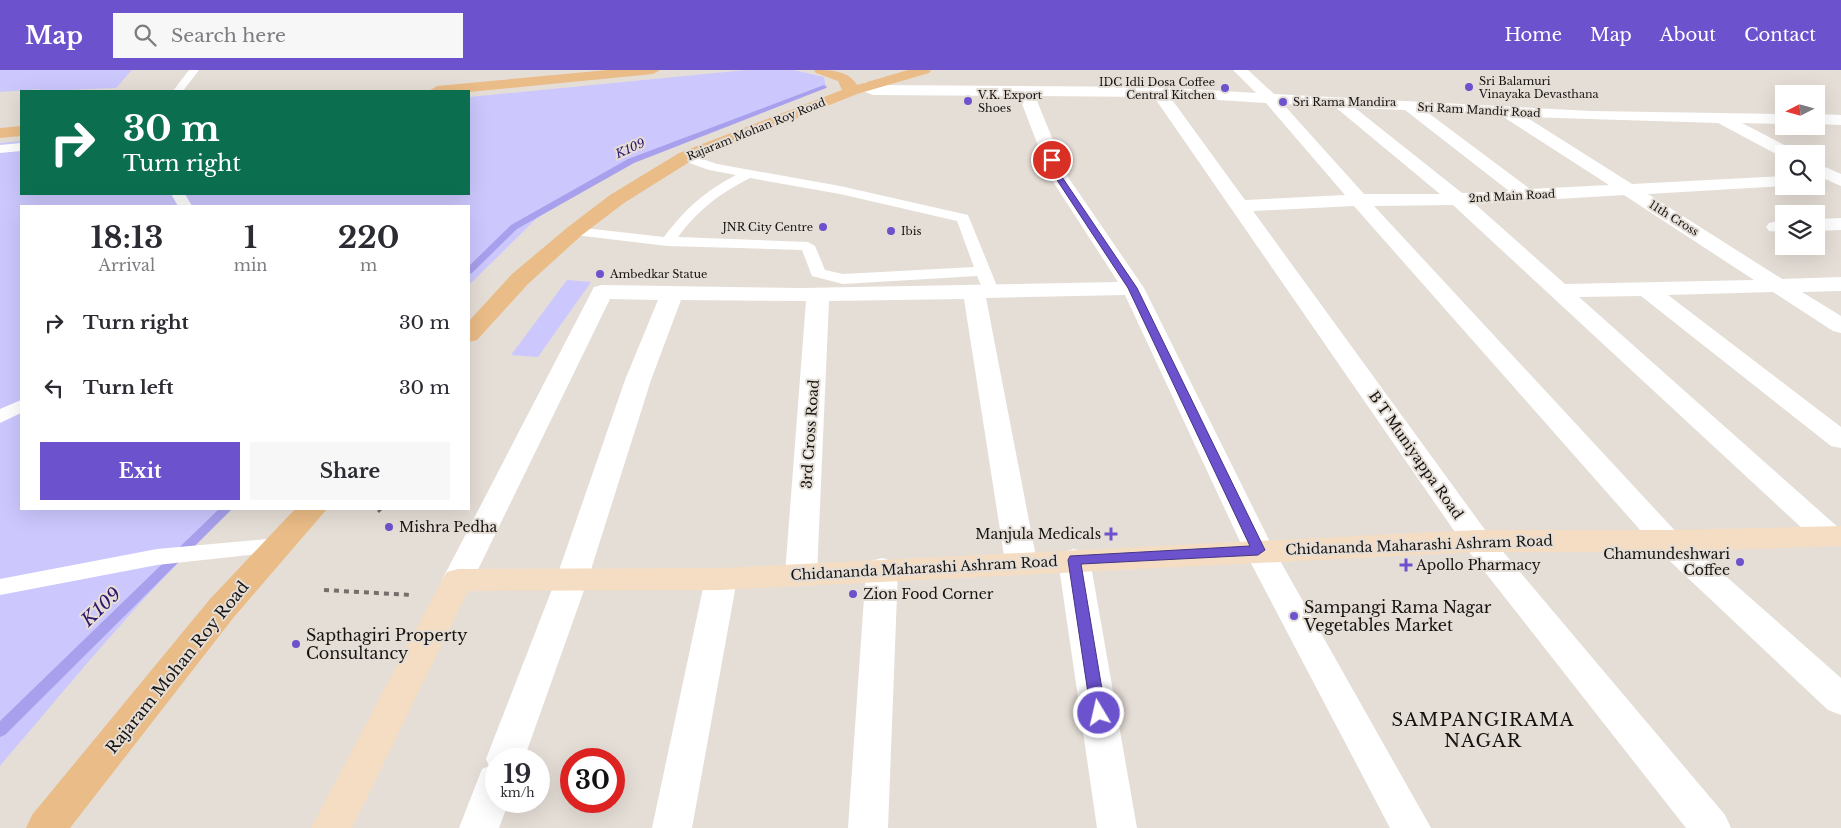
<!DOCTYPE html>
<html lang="en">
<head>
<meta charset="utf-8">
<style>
  :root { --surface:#fff; --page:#f7f7f7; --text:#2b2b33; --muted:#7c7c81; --accent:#6c52cc }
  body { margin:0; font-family:"Libre Baskerville",serif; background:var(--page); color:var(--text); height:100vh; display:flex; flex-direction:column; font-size:19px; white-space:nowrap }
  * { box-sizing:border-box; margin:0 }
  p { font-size:16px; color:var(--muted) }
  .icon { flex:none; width:28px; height:28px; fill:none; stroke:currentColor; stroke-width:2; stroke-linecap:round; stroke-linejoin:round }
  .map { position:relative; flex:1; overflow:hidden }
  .sheet { position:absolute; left:20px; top:135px; width:450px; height:305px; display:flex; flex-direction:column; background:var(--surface); border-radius:0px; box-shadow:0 5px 20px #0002 }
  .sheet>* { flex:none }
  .top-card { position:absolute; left:20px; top:20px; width:450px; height:105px; border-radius:0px; box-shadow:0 5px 20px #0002; background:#0b6e4f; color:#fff; overflow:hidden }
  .needle { width:32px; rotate:264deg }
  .buttons { position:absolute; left:1775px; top:15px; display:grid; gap:10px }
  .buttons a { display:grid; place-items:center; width:50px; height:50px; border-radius:0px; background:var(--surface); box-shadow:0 5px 20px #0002; font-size:25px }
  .speed { position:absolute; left:485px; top:678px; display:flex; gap:10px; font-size:25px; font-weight:700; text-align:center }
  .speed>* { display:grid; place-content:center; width:65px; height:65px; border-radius:50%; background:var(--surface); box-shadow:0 5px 20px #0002; line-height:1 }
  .speed small { font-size:12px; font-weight:400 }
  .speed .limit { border:8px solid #d22; background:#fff; color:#111 }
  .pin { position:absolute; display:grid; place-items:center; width:42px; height:42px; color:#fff; margin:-21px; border:2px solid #fff; border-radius:50%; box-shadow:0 1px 5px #0007 }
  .me { position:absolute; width:55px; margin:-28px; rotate:351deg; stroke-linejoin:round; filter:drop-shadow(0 0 4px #0008) }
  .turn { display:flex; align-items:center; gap:18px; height:105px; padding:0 20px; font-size:22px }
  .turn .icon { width:65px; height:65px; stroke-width:2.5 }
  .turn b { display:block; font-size:35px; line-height:42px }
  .eta { display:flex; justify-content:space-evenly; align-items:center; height:85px; text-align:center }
  .eta b { font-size:30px; font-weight:700; line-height:35px }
  .action { display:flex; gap:10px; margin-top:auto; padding:10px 20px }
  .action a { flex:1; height:58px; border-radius:0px; background:var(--accent); color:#fff; font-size:20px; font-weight:700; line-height:58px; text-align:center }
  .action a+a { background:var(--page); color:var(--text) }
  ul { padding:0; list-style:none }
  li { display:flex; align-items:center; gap:15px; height:65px; padding:0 20px }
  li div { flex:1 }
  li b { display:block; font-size:19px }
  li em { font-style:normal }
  header { display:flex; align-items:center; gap:30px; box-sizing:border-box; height:70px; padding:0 25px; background:var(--accent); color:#fff }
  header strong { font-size:24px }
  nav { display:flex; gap:28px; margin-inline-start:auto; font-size:18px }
  .search { width:350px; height:45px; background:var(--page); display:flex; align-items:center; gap:12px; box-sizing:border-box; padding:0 18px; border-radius:0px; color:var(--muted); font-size:19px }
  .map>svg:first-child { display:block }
  .green { fill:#ccc8fe }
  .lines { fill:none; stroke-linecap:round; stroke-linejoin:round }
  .stream { fill:#a8a0ed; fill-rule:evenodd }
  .path-far1 { stroke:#746f6b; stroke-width:3; stroke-dasharray:4 4; stroke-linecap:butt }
  .path { stroke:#746f6b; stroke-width:4; stroke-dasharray:5 5; stroke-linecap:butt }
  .lane { fill:#fff; fill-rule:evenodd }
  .street { fill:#fff; fill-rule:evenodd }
  .secondary { fill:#f4ddc3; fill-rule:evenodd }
  .primary { fill:#eabc87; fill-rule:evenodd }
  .route { fill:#6c52cc; stroke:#463585 }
  .poi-dot { fill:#6c52cc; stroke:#e5ded7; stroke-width:2 }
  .labels { text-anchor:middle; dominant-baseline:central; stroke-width:4; stroke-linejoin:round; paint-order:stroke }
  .far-poi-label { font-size:11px; fill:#161311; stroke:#e5ded7; text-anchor:start }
  .far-street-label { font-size:11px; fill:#161311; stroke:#e5ded7 }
  .far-water-label { font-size:12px; font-style:italic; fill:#2f156d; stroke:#e5ded7 }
  .street-label { font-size:14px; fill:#161311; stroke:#e5ded7 }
  .poi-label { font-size:14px; fill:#161311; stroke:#e5ded7; text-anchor:start }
  .near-poi-label { font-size:16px; fill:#161311; stroke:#e5ded7; text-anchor:start }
  .near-street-label { font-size:16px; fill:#161311; stroke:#e5ded7 }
  .near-water-label { font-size:18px; font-style:italic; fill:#2f156d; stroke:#e5ded7 }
  .near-neighbourhood-label { font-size:18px; letter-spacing:1px; fill:#161311; stroke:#e5ded7 }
</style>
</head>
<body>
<header>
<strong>Map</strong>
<div class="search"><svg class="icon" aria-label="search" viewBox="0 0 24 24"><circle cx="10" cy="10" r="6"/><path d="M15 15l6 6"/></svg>Search here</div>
<nav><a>Home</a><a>Map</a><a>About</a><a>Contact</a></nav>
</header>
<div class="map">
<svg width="1841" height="758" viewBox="0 0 1841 758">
  <rect width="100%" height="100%" fill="#e5ded7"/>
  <path class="green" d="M0,0H132L116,18L39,21L40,19L0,22Z
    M746,0H794L824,7L826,18L634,91L537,148L469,215V136H21V439H232C148,518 75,608 0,696V73L21,71V124H469V27Z
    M567,210L591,212L538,287L511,285Z"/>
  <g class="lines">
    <path class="stream" d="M824,15L827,17L826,18L634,93L517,159L472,203L469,204V196L511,155L628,89Z
      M219,439H232L5,665L0,667V651Z"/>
    <path class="path-far1" d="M378,442L381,439"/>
    <path class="path" d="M324,520L411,525"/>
    <path class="lane" d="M189,0H199L183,21H173Z
      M21,73V81L0,83V75Z
      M685,83L717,94L840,116L968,145L999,221L997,224H985L977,206L843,214L812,206L802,180L667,176L575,165L568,161L575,157L664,167C686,138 704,122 736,105L709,100L681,90L679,87ZM750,108L840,124L957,151L974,197L843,204L825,200L815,176L808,172L678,167C699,139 719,124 750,108Z
      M171,124H185L192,136H178Z
      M21,330V343L0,353V339Z
      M278,468L286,471L289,476L286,481L157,495L0,525V509L157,479Z"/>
    <path class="street" d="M1233,0H1248L1274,24L1591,41L1784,44V54L1742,53L1794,80L1796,84H1784V88L1718,53L1526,47L1632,114L1784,106V116L1648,124L1782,209L1841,207V221L1802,222L1841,246V263L1833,261L1773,222L1668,225L1841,357V378L1831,376L1641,226L1579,227L1840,459V473L1829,476L1818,473L1453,135L1374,136L1678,464L1841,608V645L1828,640L1656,478L1354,136L1253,141L1488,464L1725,745L1731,758H1686L1466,478L1154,27L1035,26L1068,107L1144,218L1274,480L1431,758H1390L1244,480L1125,225L986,228L1037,492L1032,500L1021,503L1010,500L1005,492L964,229L829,231L817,504L812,512L801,515L790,512L785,504L806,231L681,230L651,310L588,509L524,689H496V731H509L499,758H459L482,699L489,696L486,689L556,509L625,310L658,230L610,229L469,518L458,521L447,518L442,510L594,217L602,215L801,218L1118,212L1050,107L1019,26L873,25L860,20L857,17L865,12L875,15L1158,17L1256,23ZM1170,27L1266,33L1345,125L1245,130ZM1283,34L1334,36L1440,124H1364ZM1355,38L1405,40L1509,121L1462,123ZM1427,42L1502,46L1609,115L1530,119ZM1624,125L1754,210L1565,214L1475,134Z
      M1816,44L1841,45V55L1816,54Z
      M1816,93L1841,104V116L1816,105Z
      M1841,148V160L1816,161V149Z
      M1784,150V162L1769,161L1766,157L1769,153Z
      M1074,479L1085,482L1090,490L1137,758H1097L1058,490L1063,482Z
      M882,488L893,491L898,499L888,758H848L866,499L871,491Z
      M721,498L732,501L737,509L692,758H652L705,509L710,501Z"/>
    <path class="secondary" d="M1841,456V476L1667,482H1477L721,520L468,521L352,758H311L442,510L447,502L458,499L721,498L1477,460H1667Z"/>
    <path class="primary" d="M608,0H660L653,4L469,22L429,21L437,16Z
      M814,0C830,0 848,0 857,15L908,0H931L929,3L857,24L691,91L624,133L582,165L528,214L477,270L469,272V251L512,204L568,157L610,125L679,83L842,20L838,11L816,3Z
      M21,56V66L0,68V58Z
      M295,439H327L234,547L70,758H26L32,745L210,529Z"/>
  </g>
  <path class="route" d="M1049,88L1055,90L1062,107L1137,218L1265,480L1258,485L1081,494L1106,643L1104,647L1099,649L1093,647L1091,643L1068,490L1070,486L1250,476L1128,218L1055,107Z"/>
  <g class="poi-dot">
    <circle cx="1469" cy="17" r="5"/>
    <circle cx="1225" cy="18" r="5"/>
    <circle cx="968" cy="31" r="5"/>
    <circle cx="1283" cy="32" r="5"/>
    <circle cx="823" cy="157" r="5"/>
    <circle cx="891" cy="161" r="5"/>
    <circle cx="600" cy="204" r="5"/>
    <circle cx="389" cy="457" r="5"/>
    <path d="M1108.5 456.5h5v5h5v5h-5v5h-5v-5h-5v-5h5z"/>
    <circle cx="1740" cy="492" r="5"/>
    <path d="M1403.5 487.5h5v5h5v5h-5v5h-5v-5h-5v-5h5z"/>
    <circle cx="853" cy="524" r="5"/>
    <circle cx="1294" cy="546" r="5"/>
    <circle cx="296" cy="574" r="5"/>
  </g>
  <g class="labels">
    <g class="far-poi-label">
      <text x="1479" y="11">Sri Balamuri<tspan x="1479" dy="13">Vinayaka Devasthana</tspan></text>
      <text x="1215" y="12" text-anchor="end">IDC Idli Dosa Coffee<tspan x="1215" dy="13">Central Kitchen</tspan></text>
      <text x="978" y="25">V.K. Export<tspan x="978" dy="13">Shoes</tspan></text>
      <text x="1293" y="32">Sri Rama Mandira</text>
      <text x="813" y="157" text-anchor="end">JNR City Centre</text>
      <text x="901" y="161">Ibis</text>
      <text x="610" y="204">Ambedkar Statue</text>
    </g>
    <g class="far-street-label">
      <text transform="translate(1479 40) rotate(3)">Sri Ram Mandir Road</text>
      <text transform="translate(756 59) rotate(-22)">Rajaram Mohan Roy Road</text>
      <text transform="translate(1512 126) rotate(-3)">2nd Main Road</text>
      <text transform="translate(1674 148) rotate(32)">11th Cross</text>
    </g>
    <g class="far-water-label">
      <text transform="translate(630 78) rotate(-24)">K109</text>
    </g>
    <g class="street-label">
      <text transform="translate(810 364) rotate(-86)">3rd Cross Road</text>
      <text transform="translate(1416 385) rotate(55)">B T Muniyappa Road</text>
      <text transform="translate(1419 475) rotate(-2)">Chidananda Maharashi Ashram Road</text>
      <text transform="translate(924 498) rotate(-3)">Chidananda Maharashi Ashram Road</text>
    </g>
    <g class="poi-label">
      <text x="399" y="457">Mishra Pedha</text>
      <text x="1101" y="464" text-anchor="end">Manjula Medicals</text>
      <text x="1730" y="484" text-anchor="end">Chamundeshwari<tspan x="1730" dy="16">Coffee</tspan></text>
      <text x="1416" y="495">Apollo Pharmacy</text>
      <text x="863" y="524">Zion Food Corner</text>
    </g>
    <g class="near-poi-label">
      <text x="1304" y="537">Sampangi Rama Nagar<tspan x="1304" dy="18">Vegetables Market</tspan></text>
      <text x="306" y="565">Sapthagiri Property<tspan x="306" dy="18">Consultancy</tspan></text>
    </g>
    <g class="near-street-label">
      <text transform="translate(177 597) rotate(-51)">Rajaram Mohan Roy Road</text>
    </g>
    <g class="near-water-label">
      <text transform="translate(101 537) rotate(-44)">K109</text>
    </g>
    <g class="near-neighbourhood-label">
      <text x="1483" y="650">SAMPANGIRAMA<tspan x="1483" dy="21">NAGAR</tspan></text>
    </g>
  </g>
</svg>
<div class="buttons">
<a><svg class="needle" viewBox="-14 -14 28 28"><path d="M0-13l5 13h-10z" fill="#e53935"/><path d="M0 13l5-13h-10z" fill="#7c7c81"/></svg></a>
<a><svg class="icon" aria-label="search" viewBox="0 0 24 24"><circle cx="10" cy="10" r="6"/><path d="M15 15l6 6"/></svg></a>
<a><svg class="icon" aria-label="layers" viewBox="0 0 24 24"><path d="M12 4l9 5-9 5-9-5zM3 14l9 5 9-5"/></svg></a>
</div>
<div class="speed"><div>19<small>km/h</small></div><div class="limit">30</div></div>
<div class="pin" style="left:1052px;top:90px;background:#d93025"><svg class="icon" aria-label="arrive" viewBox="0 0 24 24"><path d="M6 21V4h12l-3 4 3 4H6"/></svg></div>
<svg class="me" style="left:1099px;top:643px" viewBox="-20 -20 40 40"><circle r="17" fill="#6c52cc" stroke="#fff" stroke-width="3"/><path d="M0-11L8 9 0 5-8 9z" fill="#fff"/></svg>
<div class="top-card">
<div class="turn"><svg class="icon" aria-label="right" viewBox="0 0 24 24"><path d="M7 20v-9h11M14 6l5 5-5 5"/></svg><div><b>30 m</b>Turn right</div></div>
</div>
<section class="sheet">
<div class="eta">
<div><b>18:13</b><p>Arrival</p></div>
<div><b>1</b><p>min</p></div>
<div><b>220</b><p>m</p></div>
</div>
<ul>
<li><svg class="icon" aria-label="right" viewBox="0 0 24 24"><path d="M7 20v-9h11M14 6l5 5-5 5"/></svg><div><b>Turn right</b></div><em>30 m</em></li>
<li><svg class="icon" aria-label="left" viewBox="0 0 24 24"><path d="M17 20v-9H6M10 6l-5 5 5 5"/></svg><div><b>Turn left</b></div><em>30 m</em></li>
</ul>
<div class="action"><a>Exit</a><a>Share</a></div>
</section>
</div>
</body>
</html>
